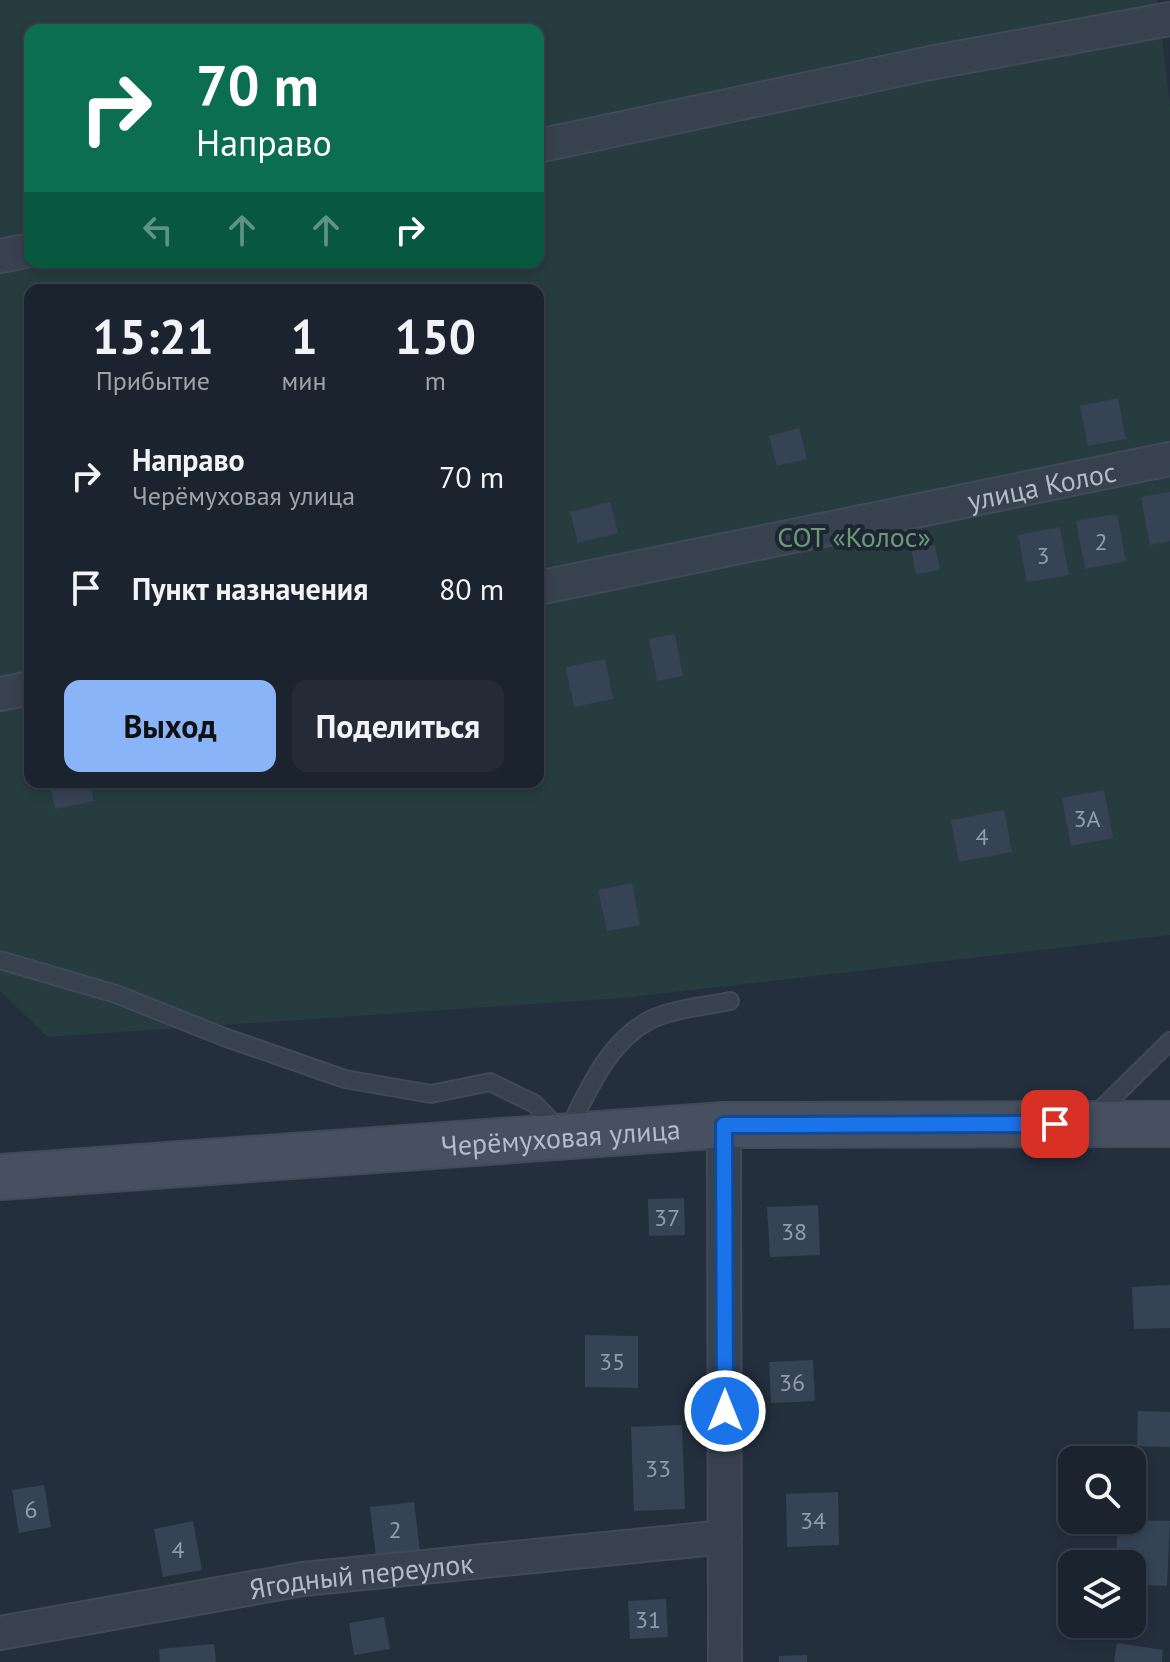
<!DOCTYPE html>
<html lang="ru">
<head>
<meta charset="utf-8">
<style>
  :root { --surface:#1b232e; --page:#242b36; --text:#f1f3f6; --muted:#a0a4aa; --line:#39404a; --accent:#8ab4f8 }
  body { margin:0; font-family:"PT Sans",sans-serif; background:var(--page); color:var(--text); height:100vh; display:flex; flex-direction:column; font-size:30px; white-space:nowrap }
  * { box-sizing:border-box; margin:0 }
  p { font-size:26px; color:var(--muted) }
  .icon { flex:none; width:44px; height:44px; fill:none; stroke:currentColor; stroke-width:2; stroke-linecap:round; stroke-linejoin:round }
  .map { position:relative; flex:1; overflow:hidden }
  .details { position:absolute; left:24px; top:284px; width:520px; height:504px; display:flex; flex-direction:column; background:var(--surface); border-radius:16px; box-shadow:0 4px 12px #0003,0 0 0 2px var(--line) }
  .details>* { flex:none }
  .top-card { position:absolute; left:24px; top:24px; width:520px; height:244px; border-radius:16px; box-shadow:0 4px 12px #0003,0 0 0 2px var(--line); background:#0b6e4f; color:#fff; overflow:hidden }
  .fabs { position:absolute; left:1058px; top:1446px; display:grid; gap:16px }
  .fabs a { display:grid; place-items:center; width:88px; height:88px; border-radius:16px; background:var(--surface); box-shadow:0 4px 12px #0003,0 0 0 2px var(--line); font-size:40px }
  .pin { position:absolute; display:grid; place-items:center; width:68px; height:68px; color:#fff; margin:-34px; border-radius:16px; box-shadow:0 4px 12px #0006 }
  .me { position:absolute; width:88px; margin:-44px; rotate:0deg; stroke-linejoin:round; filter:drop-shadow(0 0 6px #0008) }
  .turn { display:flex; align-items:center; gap:28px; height:168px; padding:0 40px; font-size:36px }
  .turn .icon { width:104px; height:104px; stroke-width:2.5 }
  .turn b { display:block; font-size:56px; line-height:68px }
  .lanes { display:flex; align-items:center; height:76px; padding:0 40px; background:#0003; justify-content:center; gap:40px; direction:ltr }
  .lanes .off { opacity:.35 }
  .eta { display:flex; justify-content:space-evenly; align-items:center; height:136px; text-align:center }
  .eta b { font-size:48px; font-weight:700; line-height:56px }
  .action { display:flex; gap:16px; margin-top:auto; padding:16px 40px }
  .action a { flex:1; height:92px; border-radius:16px; background:var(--accent); color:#111; font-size:32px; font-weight:700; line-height:92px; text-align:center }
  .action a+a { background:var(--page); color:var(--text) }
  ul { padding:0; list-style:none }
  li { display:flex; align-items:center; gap:24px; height:112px; padding:0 40px }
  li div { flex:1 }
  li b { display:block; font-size:30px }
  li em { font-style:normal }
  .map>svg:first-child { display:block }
  .green { fill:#263c3f; fill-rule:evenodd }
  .building { fill:#364354 }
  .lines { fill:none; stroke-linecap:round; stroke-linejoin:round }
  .lane-casing { stroke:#414a57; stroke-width:20 }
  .street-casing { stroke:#414a57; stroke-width:36 }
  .secondary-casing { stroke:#414a57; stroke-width:48 }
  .lane { stroke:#38414e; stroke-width:16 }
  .street { stroke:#38414e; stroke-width:32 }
  .secondary { stroke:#465061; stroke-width:44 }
  .route-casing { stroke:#114b97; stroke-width:20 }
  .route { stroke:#1a73e8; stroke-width:14 }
  .labels { text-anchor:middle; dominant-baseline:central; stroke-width:8; stroke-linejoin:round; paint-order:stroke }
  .number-label { font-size:24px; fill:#929caa }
  .street-label { font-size:28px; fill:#b4bcc9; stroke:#1d2633 }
  .park-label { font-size:28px; fill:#6b9a76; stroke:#1d2633 }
</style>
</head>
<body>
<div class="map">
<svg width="1170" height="1662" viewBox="0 0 1170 1662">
  <rect width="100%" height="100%" fill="#242f3e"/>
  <path class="green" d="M0,0H1158L1170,106V935L622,998L48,1037L0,991ZM30,30H538V262H30ZM30,290H538V782H30Z"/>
  <path class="building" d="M1118,398L1126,439L1088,446L1080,406Z
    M799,428L807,459L777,466L769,436Z
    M1170,492V541L1150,545L1141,497Z
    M610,502L618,533L578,543L570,512Z
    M1117,514L1126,561L1085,569L1076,521Z
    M1060,527L1069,575L1027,582L1018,535Z
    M935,545L940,570L916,574L911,549Z
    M675,634L683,676L657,681L649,639Z
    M605,659L613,699L574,707L566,667Z
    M49,782H90L94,801L55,809Z
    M1104,790L1113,838L1071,846L1062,798Z
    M1004,810L1012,852L959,862L951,820Z
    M632,883L640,925L607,931L598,890Z
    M684,1198L685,1235L649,1236L648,1199Z
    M818,1205L820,1255L770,1257L767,1207Z
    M1170,1285V1328L1134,1329L1132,1287Z
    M585,1335L638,1336V1388L585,1387Z
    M813,1360L815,1401L771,1403L769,1362Z
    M1138,1411L1170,1412V1447L1137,1446Z
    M682,1425L685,1509L634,1511L631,1427Z
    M44,1485L51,1527L19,1533L12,1490Z
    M838,1492L839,1545L787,1547L786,1494Z
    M414,1502L420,1551L376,1557L370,1507Z
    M1118,1520L1170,1521L1167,1586L1132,1584V1564H1116Z
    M193,1521L202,1570L163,1577L154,1529Z
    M666,1599L668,1637L630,1639L628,1601Z
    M384,1617L390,1649L354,1655L349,1623Z
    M1117,1643L1163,1650L1162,1662H1114Z
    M214,1644L216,1662H160L159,1649Z
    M807,1655V1662H779V1656Z"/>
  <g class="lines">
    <g class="lane-casing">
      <path id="lane" d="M0,960L116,994L224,1037L345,1079L431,1094L490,1082L535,1104L565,1136C587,1094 606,1042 652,1019C672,1009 707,1006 730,1001
        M1092,1118L1170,1041"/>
    </g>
    <g class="street-casing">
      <g id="street">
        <path d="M538,146L930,63L1170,19"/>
        <path d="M0,256L30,250"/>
        <path id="s1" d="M538,588L1170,459"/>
        <path d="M0,694L30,688"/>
        <path d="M724,1125L725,1662"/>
        <path id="s2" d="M0,1633L303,1579L725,1537"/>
      </g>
    </g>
    <g class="secondary-casing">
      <g id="secondary">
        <path id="s3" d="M0,1177L724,1125L1170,1124"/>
      </g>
    </g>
    <use href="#lane" class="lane"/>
    <use href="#street" class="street"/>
    <use href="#secondary" class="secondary"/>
  </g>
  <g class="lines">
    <g class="route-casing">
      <path id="route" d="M725,1411L724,1125L1055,1124"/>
    </g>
    <use href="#route" class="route"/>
  </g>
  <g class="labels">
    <g class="number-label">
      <text x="1101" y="541">2</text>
      <text x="1043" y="555">3</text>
      <text x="1087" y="818">3А</text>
      <text x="982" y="836">4</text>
      <text x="667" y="1217">37</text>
      <text x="794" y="1231">38</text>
      <text x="612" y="1361">35</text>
      <text x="792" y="1382">36</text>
      <text x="658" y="1468">33</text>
      <text x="31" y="1509">6</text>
      <text x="813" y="1520">34</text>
      <text x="395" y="1529">2</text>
      <text x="178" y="1549">4</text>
      <text x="648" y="1619">31</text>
    </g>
    <g class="street-label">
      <text stroke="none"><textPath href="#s1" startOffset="514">улица Колос</textPath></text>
      <text stroke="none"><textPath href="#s3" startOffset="562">Черёмуховая улица</textPath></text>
      <text stroke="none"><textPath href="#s2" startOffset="366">Ягодный переулок</textPath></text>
    </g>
    <g class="park-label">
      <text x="854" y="536">СОТ «Колос»</text>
    </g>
  </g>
</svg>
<div class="fabs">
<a><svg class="icon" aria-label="search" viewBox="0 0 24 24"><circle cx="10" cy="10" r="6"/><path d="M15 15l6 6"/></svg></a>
<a><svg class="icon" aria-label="layers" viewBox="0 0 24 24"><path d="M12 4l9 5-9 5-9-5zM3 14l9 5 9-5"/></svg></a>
</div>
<div class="pin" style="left:1055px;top:1124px;background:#d93025"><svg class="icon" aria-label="arrive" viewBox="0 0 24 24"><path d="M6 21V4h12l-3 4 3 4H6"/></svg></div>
<svg class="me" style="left:725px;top:1411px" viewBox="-20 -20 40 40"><circle r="17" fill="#1a73e8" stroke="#fff" stroke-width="3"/><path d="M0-11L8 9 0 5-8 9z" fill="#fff"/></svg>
<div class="top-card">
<div class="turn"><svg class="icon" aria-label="right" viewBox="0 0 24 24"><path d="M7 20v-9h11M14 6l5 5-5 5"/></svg><div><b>70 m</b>Направо</div></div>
<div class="lanes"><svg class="icon off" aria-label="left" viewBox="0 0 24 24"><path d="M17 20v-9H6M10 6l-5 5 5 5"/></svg><svg class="icon off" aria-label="ahead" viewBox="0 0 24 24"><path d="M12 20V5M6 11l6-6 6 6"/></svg><svg class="icon off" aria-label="ahead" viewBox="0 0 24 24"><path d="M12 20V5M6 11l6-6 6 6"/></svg><svg class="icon" aria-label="right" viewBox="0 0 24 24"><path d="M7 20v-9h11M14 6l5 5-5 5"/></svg></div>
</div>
<section class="details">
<div class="eta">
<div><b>15:21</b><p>Прибытие</p></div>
<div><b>1</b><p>мин</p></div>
<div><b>150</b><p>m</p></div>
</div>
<ul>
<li><svg class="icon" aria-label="right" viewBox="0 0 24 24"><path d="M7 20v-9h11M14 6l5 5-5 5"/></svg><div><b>Направо</b><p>Черёмуховая улица</p></div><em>70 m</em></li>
<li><svg class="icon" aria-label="arrive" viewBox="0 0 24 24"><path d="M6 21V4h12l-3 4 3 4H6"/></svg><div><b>Пункт назначения</b></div><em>80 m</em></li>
</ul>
<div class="action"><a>Выход</a><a>Поделиться</a></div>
</section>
</div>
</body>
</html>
